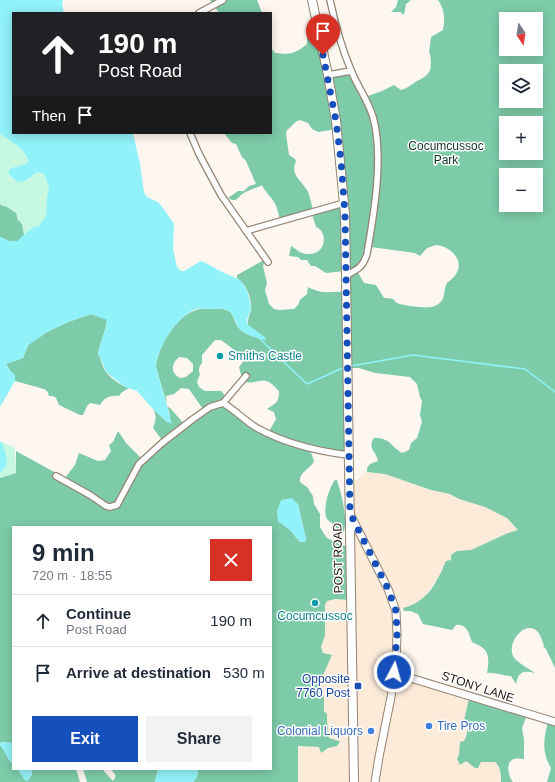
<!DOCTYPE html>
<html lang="en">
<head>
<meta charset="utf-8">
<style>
  :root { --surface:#fff; --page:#f2f2f3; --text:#1f2937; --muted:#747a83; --line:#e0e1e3; --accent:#154fbb }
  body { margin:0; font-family:Helvetica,sans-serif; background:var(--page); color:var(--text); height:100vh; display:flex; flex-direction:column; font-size:15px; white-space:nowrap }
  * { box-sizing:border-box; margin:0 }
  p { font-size:13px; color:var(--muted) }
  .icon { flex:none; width:22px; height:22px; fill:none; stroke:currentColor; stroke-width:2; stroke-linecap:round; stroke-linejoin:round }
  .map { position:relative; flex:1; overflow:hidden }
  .drawer { position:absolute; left:12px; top:526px; width:260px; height:244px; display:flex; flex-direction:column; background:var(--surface); border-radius:0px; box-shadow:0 2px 10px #0003 }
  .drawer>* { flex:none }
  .banner { position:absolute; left:12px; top:12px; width:260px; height:122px; border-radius:0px; box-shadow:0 2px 10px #0003; background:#202124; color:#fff; overflow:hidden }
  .needle { width:26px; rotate:168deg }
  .tools { position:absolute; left:499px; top:12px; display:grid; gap:8px }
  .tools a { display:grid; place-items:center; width:44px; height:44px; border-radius:0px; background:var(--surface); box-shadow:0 2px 10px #0003; font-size:20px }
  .pin { position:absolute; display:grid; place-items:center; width:34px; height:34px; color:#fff; margin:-41px -17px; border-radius:50% 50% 50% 0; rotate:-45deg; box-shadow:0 0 4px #0007 }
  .pin .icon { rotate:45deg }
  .me { position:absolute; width:44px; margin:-22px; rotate:6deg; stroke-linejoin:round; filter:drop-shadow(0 0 3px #0008) }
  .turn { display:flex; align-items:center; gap:14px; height:84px; padding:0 20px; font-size:18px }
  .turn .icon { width:52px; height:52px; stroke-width:2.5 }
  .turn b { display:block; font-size:28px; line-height:34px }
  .then { display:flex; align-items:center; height:38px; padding:0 20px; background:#0003; gap:8px; font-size:15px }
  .round { display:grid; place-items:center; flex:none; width:42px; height:42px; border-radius:0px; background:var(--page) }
  .headline { display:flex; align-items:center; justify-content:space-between; height:68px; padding:0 20px }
  h1 { font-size:24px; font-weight:600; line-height:30px }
  .cta { display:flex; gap:8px; margin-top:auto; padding:8px 20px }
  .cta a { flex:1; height:46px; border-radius:0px; background:var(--accent); color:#fff; font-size:16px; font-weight:600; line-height:46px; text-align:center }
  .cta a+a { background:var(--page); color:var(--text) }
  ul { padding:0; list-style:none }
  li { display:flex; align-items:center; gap:12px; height:52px; padding:0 20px; border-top:1px solid var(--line) }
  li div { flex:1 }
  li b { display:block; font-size:15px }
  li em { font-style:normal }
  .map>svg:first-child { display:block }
  .commercial { fill:#fcebd9 }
  .green { fill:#c6f7e0 }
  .forest { fill:#7dcba9; fill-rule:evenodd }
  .water { fill:#91f2f9 }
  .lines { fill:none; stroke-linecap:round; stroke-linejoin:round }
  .stream { stroke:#91f2f9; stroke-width:1.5 }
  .street-casing { stroke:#948473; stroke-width:8 }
  .secondary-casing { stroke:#948473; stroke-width:9 }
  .primary-casing { stroke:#948473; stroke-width:10 }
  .street { stroke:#fff; stroke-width:5.5 }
  .secondary { stroke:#fff; stroke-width:7 }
  .primary { stroke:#fff; stroke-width:8 }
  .route { stroke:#154fbb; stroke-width:7; stroke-dasharray:0 12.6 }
  .culture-dot { fill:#0f9aa8; stroke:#fff; stroke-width:1.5 }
  .transit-dot { fill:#1a4fb4; stroke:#fff; stroke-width:1.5 }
  .shop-dot { fill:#3f7fe0; stroke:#fff; stroke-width:1.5 }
  .labels { text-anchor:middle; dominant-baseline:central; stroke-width:3; stroke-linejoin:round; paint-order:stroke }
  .park-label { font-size:12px; fill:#103426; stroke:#fff }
  .culture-label { font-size:12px; fill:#0d838f; stroke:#fff; text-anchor:start }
  .street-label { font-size:12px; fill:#1e1811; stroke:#fff }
  .transit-label { font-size:12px; fill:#164399; stroke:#fff; text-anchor:end }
  .shop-label { font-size:12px; fill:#366cbe; stroke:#fff; text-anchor:start }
</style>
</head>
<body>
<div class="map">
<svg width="555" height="782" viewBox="0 0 555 782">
  <rect width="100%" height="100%" fill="#fef7ef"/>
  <path class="commercial" d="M367,472L385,474L431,490L450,494L459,499L485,507L507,518L518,530L508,533L471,550L457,551L451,560L443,566L438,578L421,601L412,605L396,611L395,673L469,698L465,721L467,720L468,725L464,741L460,743L459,755L466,761L480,763L485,762H495L498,765L501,775V782H298L297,746L319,747L321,753L328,748L337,746L339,741L329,738L327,720V714L324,711V698L321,689L324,673L332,655L323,653L321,647L325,635V605L327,601L335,599L351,600L352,483Z"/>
  <path class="green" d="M0,134C10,141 24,149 29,161C23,167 15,165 9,170V175L13,179L28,180L36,172C45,173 51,184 49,193C48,197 47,195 47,199C46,207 48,214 44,220C39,228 30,229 24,235C22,227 18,214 11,210C7,207 3,206 0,203Z
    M3,442L15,448L16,473L0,478V473L2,471L4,449L2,443Z"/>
  <path class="forest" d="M210,0H257L262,13H219Z
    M398,0H411L406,4L404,15L400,12H391L396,7Z
    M438,0H555V668L546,649L543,646L544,645C542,641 541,635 537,631C524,620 507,643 513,656C515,661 529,669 535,673C524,671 519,670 516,684L511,676C503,676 495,672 487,673C490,655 489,649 472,642C469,634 467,623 456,625L452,630L423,624L418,614L410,611H404L403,608C419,604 430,594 438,578C441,573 443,567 446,561L451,560V555L457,551L471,550L508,533L518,530L507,518L485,507L459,499L450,494L431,490L385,474L367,472V468L370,464L378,461C376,450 367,449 374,438C389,437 391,446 402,453L409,450L411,443L417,438L422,422L420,415L422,401L420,397L417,384L410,377L375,373L359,368H349V453L310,450L314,461C310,470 299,471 300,482L307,487L313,496L314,504L320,514V527L324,534L327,538L341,545L346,546L350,545L351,600L335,599L327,601L325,605V635L321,647L323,653L332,655L324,673L321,689L324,698V711L327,714V720L329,738L339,741L340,742L337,746L328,748L321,753L319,747L298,746V782H193L197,777L198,771L195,769H271V527H13V743L2,742L0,744V478L16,473V451L65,478L75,465L79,453L98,461L105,460L111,451L109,445L113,442L118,431L126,443L142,459L162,440L153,428C156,420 157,416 153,409L167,422L170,415L156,367C157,348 176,316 196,310C201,308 206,309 211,309C217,308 223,308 229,311C234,315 234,322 238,327C244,334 256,338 265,339L248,325C247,319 250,315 251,309C252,298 246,284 237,278V275L266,259L263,266L267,283L265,290L269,304L274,309L279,310L294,309L298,305L300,300L307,294L308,287C323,295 330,291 345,292V271L326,273L315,266H311L307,260H301L298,257L289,256L291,246C297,249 298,253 307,254C327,256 328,231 316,227L311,211L280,220C279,216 277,206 275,204C272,197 264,191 262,185C257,188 249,190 244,193C238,196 237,204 228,198L238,191H244L249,186L256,184L246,161L242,157L236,144L232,143L224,133H271V48L275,53C289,55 295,54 307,44V38L319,37L329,74L351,72L365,97L382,91L394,85L401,90C408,88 411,85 417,81C432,74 432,69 430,53H429L431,37L443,30C445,19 445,10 438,0ZM506,19H536V49H506ZM506,71H536V101H506ZM300,120L308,123L312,129L318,132L337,129L344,201L313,209C311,203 310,195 307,190C300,179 290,175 296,161L295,159L289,155L286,134L287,130C292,127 293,122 300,120ZM506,123H536V153H506ZM506,175H536V205H506ZM436,245C450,246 465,260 456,274C454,278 450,280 447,283C442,292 448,303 431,307C423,308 405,306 397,303C395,303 395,300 393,299C391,298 386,298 384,298L376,285L364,283L357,271L371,247L415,253L420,256L427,248ZM215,340H221L241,355L243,362L239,367L243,382C262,385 262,372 279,391C279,403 276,403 267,409L274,412L276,419L268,433L224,403L227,397L221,391H205L199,387L197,382L200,374C198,370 199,367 202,363V355ZM179,357L187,358L193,364V371L186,377L180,378C170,372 171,364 179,357ZM181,388L189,389L203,409L184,424L171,409L167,406L166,396L174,394ZM298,504L306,539L305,542H300L290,530L278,521Z
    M0,203L1,205L7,207L16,213L18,220L22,224L24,235L18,241H9L0,237Z
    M91,314L107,319C106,331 100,342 98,354C102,360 102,367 106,372C109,377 123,387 129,388L121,393L119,396C110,395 104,398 100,405L90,403L87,406L83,415H80L59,405L56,398L53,396H49L48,392L44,389L15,381V375L11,372L6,364L23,358L28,345L47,332L68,322Z
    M335,480H337C341,493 348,518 344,531L340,533C336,531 337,529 335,526C333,523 329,522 327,519C322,511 329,487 335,480Z
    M469,698L527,715L522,728L524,740V759C521,759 517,758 514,759C505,762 508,776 513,782H501C501,775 501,767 495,762H481L478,768H475L466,761L460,765L457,759L459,755L460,742L464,741C467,735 469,727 467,721H464Z
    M548,721L555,723V782H547L551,768C541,751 544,739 548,721Z
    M0,745C5,750 7,759 13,764V769H18L24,779L27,781L32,775L31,769H76L80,782H0Z
    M83,769H102L113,781L116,776L111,769H158L155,782H87Z"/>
  <path class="water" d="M0,0H63L62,4L64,13H13V133H133L140,164L144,192L147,197L158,202L163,208L174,224L173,249L177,267L181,271H184L201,261L206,263L222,272L240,280L247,290L250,302L251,308L247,320L248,325L265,337L266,340C256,338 244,335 238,327C235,322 234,315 229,311C223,308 217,308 211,309C206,309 201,308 196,309C177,316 157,348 156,367L172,424L167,422L153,409L137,391L125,387L106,372L101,359L98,354C100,342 106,331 107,320L91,314L68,322L47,332L28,345L23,358L6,364L11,372L15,375V381L0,407V237L9,241H17L33,227L39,226L46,216L47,198L49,188L45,176L41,173L36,172C30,178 26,182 18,182L9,175V170C15,165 23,167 29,161C24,148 10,141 0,134Z
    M0,442H3L2,443C6,454 11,465 0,473Z
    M292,498L298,504L306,539L305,542H300L290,530L278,521L277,512L281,500Z
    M2,742L13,743V764C7,759 5,750 0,745Z
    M18,769H31L32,775L27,781L24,779Z
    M158,769H195L198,771L197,777L193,782H155Z"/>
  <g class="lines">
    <path class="stream" d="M259,338L307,384L345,367
      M351,366L413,355L525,369L555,392"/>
    <g class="street-casing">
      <path id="street" d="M330,0C335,24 341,47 351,70C357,86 368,100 373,117C384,156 374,214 367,254C363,267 358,269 347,275
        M199,13L223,0
        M328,75L351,71
        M190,133L199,154L221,195L268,262
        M246,231L344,203
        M223,403C235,410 245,421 257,428C286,444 316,451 348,455
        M56,476L90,495L106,506L110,507L117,505L139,464L162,443L193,419L210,407L223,403L246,376"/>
    </g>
    <g class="secondary-casing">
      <path id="secondary" d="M350,514L388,589L396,611L397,635L396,661L391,697L379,757L375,782
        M394,673L555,722"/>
    </g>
    <g class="primary-casing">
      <path id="primary" d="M312,0L328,75L336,121L345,214L354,782"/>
    </g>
    <use href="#street" class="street"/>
    <use href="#secondary" class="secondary"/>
    <use href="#primary" class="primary"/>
  </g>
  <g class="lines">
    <path class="route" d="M323,55L336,121L341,161L345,214L350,513L388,589L396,611L397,635L394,672"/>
  </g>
  <g class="culture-dot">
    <circle cx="220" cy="356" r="4"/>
    <circle cx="315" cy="603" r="4"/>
  </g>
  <rect class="transit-dot" x="354" y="682" width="8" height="8" rx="2"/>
  <g class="shop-dot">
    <circle cx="429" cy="726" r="4"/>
    <circle cx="371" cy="731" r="4"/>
  </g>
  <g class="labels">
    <g class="park-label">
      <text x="446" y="146">Cocumcussoc<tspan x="446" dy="14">Park</tspan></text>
    </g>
    <g class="culture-label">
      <text x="228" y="356">Smiths Castle</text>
      <text x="315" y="616" text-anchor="middle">Cocumcussoc</text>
    </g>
    <g class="street-label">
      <text transform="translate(338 558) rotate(-91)">POST ROAD</text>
      <text transform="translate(478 687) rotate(18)">STONY LANE</text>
    </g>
    <g class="transit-label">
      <text x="350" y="679">Opposite<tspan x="350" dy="14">7760 Post</tspan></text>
    </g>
    <g class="shop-label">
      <text x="437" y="726">Tire Pros</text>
      <text x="363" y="731" text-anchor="end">Colonial Liquors</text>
    </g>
  </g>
</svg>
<div class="tools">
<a><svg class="needle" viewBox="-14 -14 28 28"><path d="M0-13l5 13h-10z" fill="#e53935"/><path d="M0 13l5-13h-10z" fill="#747a83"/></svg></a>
<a><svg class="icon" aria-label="layers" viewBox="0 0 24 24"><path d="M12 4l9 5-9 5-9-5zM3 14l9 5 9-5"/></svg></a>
<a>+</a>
<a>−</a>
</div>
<div class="pin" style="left:323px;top:55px;background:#d93025"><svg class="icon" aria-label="arrive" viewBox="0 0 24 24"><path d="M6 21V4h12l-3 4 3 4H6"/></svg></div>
<svg class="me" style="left:394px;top:672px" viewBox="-20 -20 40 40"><circle r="17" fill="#154fbb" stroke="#fff" stroke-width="3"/><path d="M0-11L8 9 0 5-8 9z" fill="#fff"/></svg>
<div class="banner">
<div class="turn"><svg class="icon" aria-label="ahead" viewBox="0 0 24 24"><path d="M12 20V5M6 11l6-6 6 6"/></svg><div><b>190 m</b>Post Road</div></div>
<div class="then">Then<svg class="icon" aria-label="arrive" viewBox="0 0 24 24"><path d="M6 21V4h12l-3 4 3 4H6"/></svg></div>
</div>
<section class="drawer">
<div class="headline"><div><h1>9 min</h1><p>720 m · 18:55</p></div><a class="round" style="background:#d93025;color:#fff"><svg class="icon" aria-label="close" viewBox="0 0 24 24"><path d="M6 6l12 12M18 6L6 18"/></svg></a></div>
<ul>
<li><svg class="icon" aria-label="ahead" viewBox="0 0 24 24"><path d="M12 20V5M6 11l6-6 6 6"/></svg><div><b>Continue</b><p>Post Road</p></div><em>190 m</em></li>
<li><svg class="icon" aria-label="arrive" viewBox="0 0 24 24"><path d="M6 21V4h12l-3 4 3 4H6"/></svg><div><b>Arrive at destination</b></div><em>530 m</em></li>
</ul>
<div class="cta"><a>Exit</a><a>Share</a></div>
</section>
</div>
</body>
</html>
